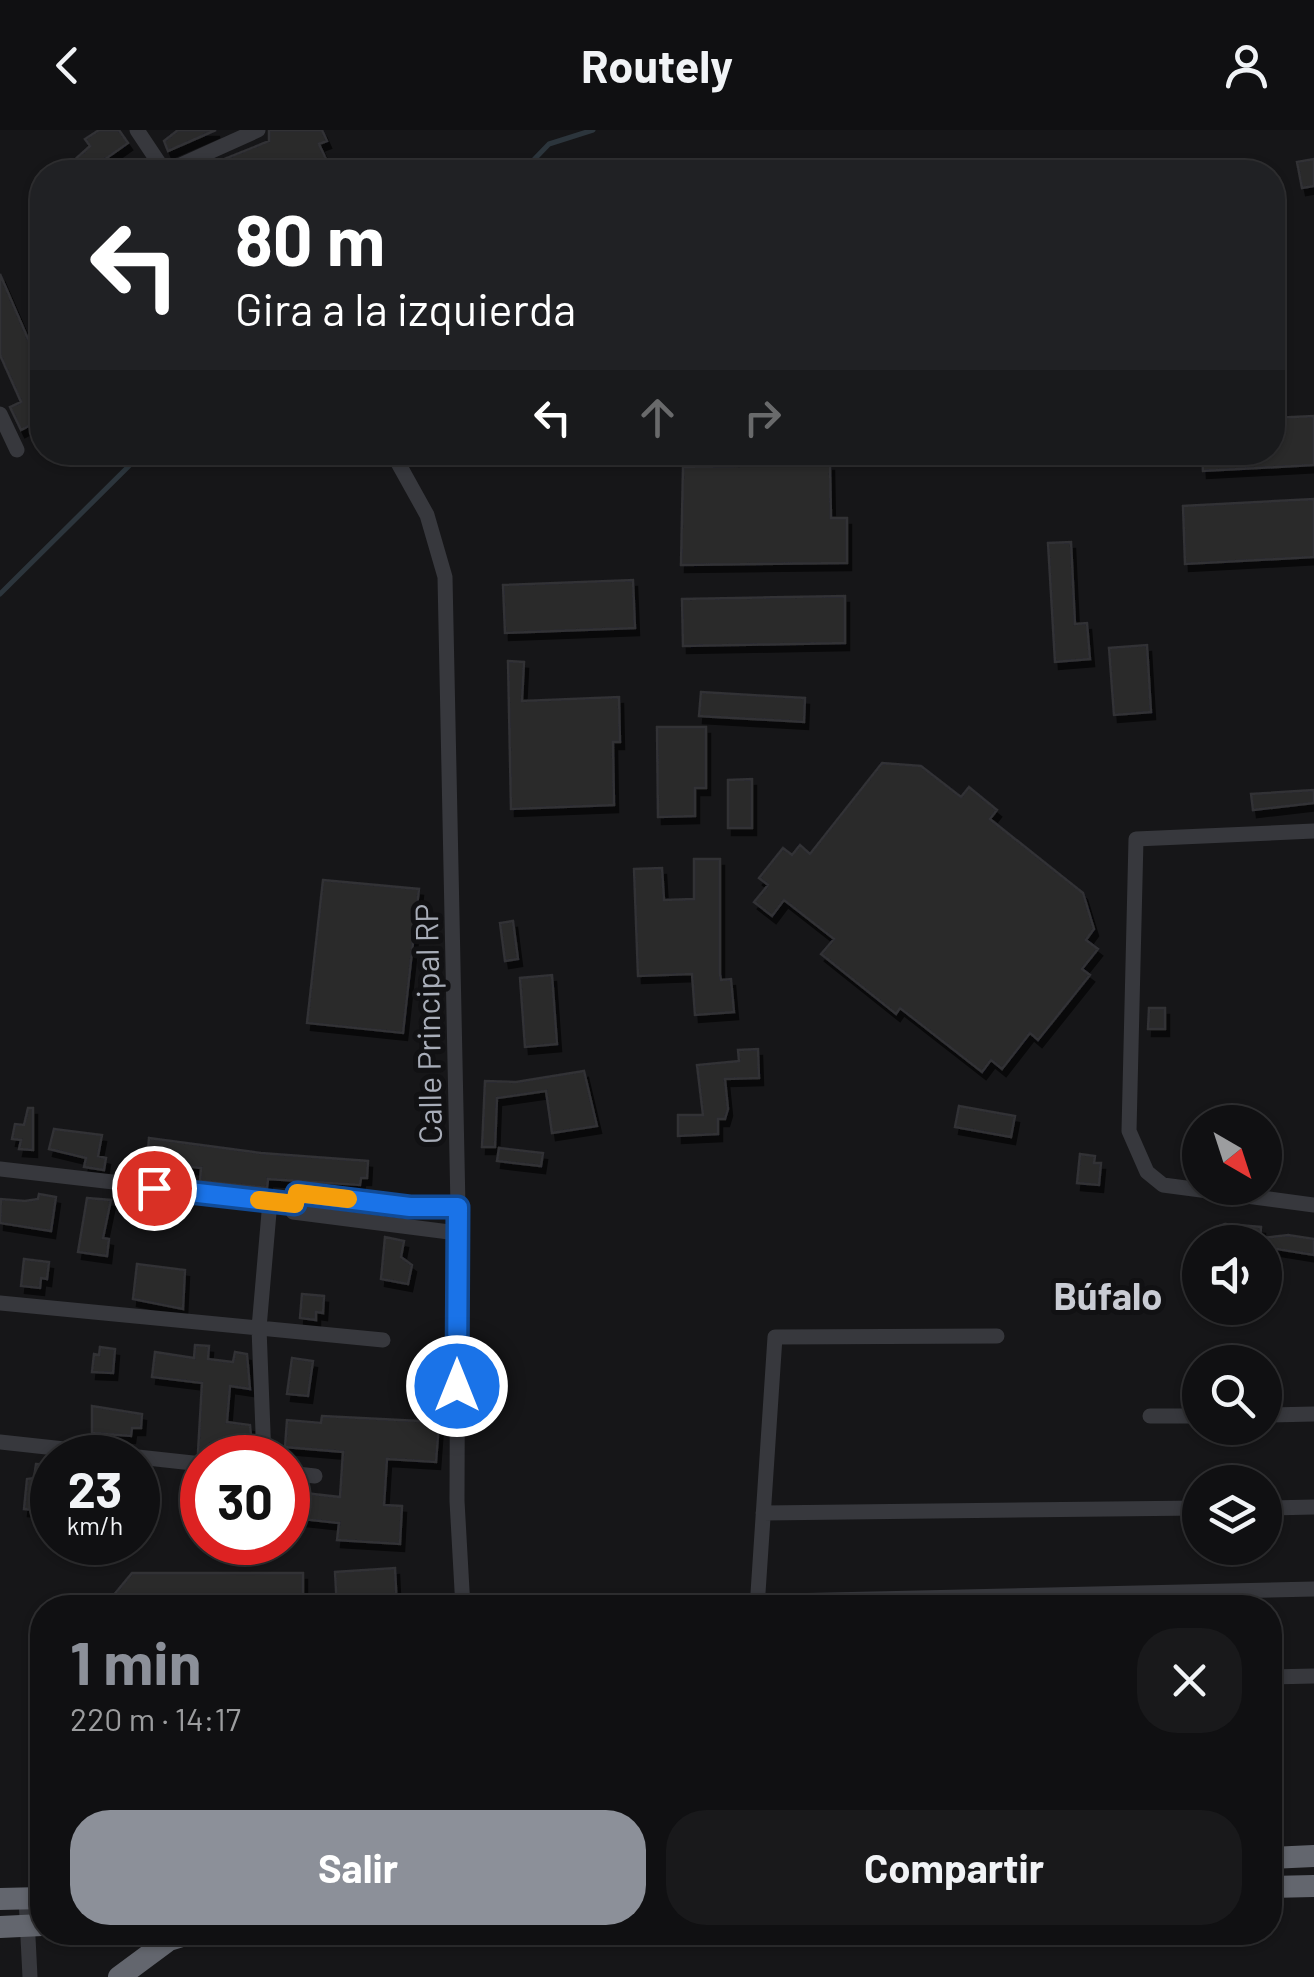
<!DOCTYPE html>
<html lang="es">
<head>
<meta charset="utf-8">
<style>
  :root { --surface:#101012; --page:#19191b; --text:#f1f3f6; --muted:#9c9d9f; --line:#303032; --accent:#8c9099 }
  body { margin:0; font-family:Barlow,sans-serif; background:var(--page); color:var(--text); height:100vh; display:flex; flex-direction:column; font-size:38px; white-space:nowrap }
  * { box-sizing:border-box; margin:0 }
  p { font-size:32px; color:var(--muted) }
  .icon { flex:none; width:55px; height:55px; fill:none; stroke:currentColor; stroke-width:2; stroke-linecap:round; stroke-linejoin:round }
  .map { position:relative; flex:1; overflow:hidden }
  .panel { position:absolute; left:30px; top:1465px; width:1252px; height:350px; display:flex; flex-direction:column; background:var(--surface); border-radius:40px; box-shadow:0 2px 8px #0004,0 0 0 2px var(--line) }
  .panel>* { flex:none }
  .banner { position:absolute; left:30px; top:30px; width:1255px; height:305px; border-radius:40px; box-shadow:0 2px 8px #0004,0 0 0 2px var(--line); background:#202124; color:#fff; overflow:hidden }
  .needle { width:65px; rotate:141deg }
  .fabs { position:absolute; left:1182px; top:975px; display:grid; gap:20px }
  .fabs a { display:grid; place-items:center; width:100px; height:100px; border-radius:50%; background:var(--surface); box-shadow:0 2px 8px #0004,0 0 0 2px var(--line); font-size:50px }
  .speed { position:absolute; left:30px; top:1305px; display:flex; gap:20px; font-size:50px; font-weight:700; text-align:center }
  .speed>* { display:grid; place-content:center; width:130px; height:130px; border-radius:50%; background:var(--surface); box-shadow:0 2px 8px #0004,0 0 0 2px var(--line); line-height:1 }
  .speed small { font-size:25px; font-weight:400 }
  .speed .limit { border:15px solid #d22; background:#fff; color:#111 }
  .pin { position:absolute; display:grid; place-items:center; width:85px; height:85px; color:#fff; margin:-42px; border:5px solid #fff; border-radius:50%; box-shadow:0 2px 10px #0007 }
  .me { position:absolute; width:110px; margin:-55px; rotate:0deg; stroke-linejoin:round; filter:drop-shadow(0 0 8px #0008) }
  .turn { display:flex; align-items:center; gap:35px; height:210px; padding:0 40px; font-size:45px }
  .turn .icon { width:130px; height:130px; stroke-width:2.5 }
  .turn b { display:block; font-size:70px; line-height:85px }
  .lanes { display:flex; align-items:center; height:95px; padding:0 40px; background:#0003; justify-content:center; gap:50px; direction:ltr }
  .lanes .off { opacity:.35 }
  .round { display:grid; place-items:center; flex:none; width:105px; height:105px; border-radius:40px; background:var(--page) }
  .summary { display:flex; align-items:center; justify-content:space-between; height:170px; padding:0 40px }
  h1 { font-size:60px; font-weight:700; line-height:75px; color:var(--accent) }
  .primary-button { display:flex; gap:20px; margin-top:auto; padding:20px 40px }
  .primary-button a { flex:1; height:115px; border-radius:40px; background:var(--accent); color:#fff; font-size:40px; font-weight:700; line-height:115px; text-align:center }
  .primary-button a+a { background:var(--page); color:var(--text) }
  header { display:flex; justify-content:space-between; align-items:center; height:130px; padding:0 40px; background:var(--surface); font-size:45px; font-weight:700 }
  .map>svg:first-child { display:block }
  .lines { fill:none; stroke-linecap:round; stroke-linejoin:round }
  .stream { stroke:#2c353c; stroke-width:5 }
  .building { fill:#29292c; stroke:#303034; stroke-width:2.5; filter:url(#shadow) }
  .minor { stroke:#37383d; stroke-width:15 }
  .highway { stroke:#63666e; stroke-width:22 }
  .route-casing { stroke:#114b97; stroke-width:25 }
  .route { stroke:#1a73e8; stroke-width:18 }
  .slow { stroke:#f59e0b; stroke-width:18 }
  .labels { text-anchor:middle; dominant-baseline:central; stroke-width:10; stroke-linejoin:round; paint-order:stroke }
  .street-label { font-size:32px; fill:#a8adb8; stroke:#111113 }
  .quarter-label { font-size:38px; font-weight:bold; fill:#c9ccd4; stroke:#111113 }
</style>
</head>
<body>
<header><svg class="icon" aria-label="back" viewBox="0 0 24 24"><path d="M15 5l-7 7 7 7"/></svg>Routely<svg class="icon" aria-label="person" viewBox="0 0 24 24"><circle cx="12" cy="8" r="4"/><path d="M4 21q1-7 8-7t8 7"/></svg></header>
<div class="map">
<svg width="1314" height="1847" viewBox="0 0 1314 1847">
  <defs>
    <filter id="shadow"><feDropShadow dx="4" dy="7" stdDeviation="0" flood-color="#0009"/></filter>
  </defs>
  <rect width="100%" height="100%" fill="#161618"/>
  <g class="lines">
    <path class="stream" d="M522,42L549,14L593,0
      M0,464L143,322"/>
  </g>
  <path class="building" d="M99,0H119L128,13L87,42H61L90,16L85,9Z
    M178,0H216L168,21L164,11Z
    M269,0H322L327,11L319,14L332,42H192L269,11Z
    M1314,29V56L1302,58L1297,32Z
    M0,144L42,241V289L21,300L10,277L21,272L0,225Z
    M1314,286V335L1203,341L1202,322H1272V288Z
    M830,334L831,388H847V433L681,435L683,337Z
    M1314,369V427L1185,434L1183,376Z
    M1071,412L1075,494L1087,493L1090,529L1055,532L1048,413Z
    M633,450L635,498L505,503L503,455Z
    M845,466V513L683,516L682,469Z
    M1147,515L1151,582L1114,585L1109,518Z
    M508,531L524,532L522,571L619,567L620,612H613L614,675L511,679Z
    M701,562L805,568L804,592L699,586Z
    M657,597H706V658H695V686L658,687Z
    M882,633L921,636L961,667L969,657L997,680L990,689L1083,763L1094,799L1086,810L1098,819L1082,839L1090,845L1038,910L1030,903L1002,939L991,930L982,942L900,878L896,884L821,824L834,809L784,770L772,786L754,772L768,755L759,748L783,718L792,725L800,715L810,724Z
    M752,649V698H728V650Z
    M1314,660V673L1253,680L1251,664Z
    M694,729H720V844L721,850L731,849L734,882L695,885L692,844L638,846L634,739L662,738L664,770L694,769Z
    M323,750L419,759L403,903L307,893Z
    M513,791L518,829L505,831L500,793Z
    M552,845L557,914L525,917L520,848Z
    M1149,878H1165V899H1148Z
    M758,919L759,948L725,949L728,979L725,989H718V1004L678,1006V985H703L697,935L739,931L738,920Z
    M584,941L597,996L552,1003L546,961L497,968L495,1017H482L485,951L516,952Z
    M959,976L1015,986L1011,1007L955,997Z
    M28,978H33V1020L19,1019L21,1010L12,1009L15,994L24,995Z
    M54,999L102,1005L98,1026L106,1028L104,1040L84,1037L86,1028L49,1019Z
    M149,1008L261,1023L368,1031L367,1048H361L360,1055L268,1049L267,1058L200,1051L201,1038L147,1032Z
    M499,1018L543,1023L541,1036L497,1031Z
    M1080,1024L1095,1026L1094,1033H1101L1099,1055L1077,1053Z
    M39,1064L56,1067L51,1101L0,1093L1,1069L25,1071L38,1069Z
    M87,1068L111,1070L103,1108L109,1109L107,1126L78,1122Z
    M1225,1094L1261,1097L1260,1112H1240V1104L1223,1112L1214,1110V1098Z
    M1288,1105L1314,1109V1125L1265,1117L1262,1112L1263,1108Z
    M385,1107L404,1111L401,1127L412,1135L408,1154L381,1149Z
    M24,1129L49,1132L47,1149L41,1148L40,1158L21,1156Z
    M137,1134L185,1140L183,1179L133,1169Z
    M302,1164L324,1166L323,1183L316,1182V1190L300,1188Z
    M195,1215L209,1216L208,1229L233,1232L235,1222L247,1224L250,1259L230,1256L227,1292L250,1295L253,1328H238L239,1319L211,1314L210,1326L198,1322L202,1253L152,1247L155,1222L194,1228Z
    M100,1217L115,1219L113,1243L92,1242L94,1224L99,1225Z
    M292,1228L313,1231L308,1266L287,1264Z
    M92,1276L142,1284L141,1298H132L131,1306L92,1303Z
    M322,1286L439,1292L436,1332L387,1329L384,1375L402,1376L400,1414L337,1410L339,1393L301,1389L304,1363L340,1367L343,1322L285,1317L287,1290L321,1293Z
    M36,1334L52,1335L47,1381L24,1379L27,1349L34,1348Z
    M395,1438L397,1478H337L335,1442Z
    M132,1443H303V1478H199V1465H164L153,1478H103Z"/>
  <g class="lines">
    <path class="minor" d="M137,0L165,42
      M165,42L258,0
      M0,284L17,320
      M392,322L427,385L445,447L458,1077L457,1371L463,1478
      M1314,701L1136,709L1129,1001L1147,1042L1163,1055L1314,1075
      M0,1039L295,1073
      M457,1103L293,1082L297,1063L410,1077H458
      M0,1173L383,1210
      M1265,1285L1314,1284
      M1150,1286H1200
      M0,1312L202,1334
      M264,1328L259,1198L270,1071
      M288,1343L315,1346
      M1265,1378L1314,1377
      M763,1383L1200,1378
      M653,1474L1314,1459
      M757,1478L775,1207L997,1206
      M1270,1547L1314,1546
      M26,1768L30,1847"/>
    <path class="highway" d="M1270,1728L1314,1726
      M1270,1757L1314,1756
      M0,1769L42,1768
      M0,1797L42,1795
      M119,1847L169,1810L195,1802"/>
  </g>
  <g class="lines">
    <g class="route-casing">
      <path id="route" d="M154,1058L295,1074L297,1063L410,1077H458L457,1256"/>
    </g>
    <use href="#route" class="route"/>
    <path class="slow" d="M259,1070L295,1074L297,1063L348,1069"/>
  </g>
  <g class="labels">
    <g class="street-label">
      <text transform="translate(427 894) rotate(-91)">Calle Principal RP</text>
    </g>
    <g class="quarter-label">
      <text x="1108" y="1165">Búfalo</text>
    </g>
  </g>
</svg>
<div class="fabs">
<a><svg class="needle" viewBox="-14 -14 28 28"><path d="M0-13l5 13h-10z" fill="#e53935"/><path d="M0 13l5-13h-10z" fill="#9c9d9f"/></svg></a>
<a><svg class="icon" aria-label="sound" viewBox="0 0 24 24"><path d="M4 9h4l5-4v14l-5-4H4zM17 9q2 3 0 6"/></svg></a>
<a><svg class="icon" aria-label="search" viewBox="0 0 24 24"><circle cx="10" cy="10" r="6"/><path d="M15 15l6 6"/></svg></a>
<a><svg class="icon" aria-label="layers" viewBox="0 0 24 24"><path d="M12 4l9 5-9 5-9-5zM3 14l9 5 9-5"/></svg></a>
</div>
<div class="speed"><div>23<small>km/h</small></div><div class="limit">30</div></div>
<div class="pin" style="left:154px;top:1058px;background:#d93025"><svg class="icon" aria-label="arrive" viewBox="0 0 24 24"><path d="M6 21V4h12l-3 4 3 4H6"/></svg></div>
<svg class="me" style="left:457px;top:1256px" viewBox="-20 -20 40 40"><circle r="17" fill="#1a73e8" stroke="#fff" stroke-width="3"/><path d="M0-11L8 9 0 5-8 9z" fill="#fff"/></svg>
<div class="banner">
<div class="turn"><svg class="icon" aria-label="left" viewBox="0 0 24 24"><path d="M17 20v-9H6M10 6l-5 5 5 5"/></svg><div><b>80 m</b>Gira a la izquierda</div></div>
<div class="lanes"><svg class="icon" aria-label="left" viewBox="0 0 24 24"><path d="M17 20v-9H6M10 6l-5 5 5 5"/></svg><svg class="icon off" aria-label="ahead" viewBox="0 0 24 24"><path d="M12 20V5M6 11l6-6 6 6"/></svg><svg class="icon off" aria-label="right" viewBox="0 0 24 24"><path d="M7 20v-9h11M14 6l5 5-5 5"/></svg></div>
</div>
<section class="panel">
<div class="summary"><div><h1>1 min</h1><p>220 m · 14:17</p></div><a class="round"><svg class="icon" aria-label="close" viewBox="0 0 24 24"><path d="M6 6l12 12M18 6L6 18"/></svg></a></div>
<div class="primary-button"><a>Salir</a><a>Compartir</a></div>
</section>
</div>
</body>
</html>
